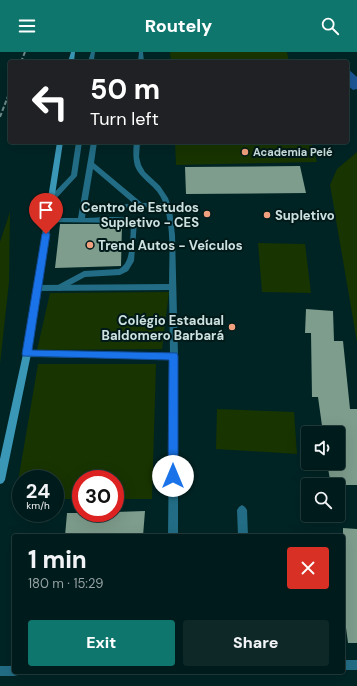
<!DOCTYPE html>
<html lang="en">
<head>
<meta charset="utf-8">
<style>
  :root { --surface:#001b1b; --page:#0e2828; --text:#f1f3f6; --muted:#95a1a3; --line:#22393a; --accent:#0f766e }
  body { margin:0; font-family:"DM Sans",sans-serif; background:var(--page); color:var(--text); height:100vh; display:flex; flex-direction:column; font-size:15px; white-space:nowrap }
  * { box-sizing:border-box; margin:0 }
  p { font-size:13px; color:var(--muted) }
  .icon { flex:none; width:22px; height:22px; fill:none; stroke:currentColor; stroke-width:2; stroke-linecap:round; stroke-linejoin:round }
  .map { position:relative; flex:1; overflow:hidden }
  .panel { position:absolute; left:12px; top:482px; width:333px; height:140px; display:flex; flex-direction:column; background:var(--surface); border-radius:4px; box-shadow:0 4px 16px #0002,0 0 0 1px var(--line) }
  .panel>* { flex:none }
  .hud { position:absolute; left:8px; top:8px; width:341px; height:84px; border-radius:4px; box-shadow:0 4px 16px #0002,0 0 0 1px var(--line); background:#202124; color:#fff; overflow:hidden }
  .fabs { position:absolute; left:301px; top:374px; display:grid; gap:8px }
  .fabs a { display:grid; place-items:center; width:44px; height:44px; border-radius:4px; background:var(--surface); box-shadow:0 4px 16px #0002,0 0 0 1px var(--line); font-size:20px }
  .speed { position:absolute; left:12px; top:418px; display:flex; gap:8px; font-size:20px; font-weight:700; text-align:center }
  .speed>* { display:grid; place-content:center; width:52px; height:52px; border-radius:50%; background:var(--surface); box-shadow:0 4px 16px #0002,0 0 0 1px var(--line); line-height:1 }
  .speed small { font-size:10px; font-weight:400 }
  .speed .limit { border:6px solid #d22; background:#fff; color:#111 }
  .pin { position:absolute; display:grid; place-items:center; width:34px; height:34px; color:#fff; margin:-41px -17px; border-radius:50% 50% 50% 0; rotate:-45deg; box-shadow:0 0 4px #0007 }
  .pin .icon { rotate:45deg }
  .me { position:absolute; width:44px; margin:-22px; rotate:0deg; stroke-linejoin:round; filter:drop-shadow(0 0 3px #0008) }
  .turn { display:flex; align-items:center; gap:14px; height:84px; padding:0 16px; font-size:18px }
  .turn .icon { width:52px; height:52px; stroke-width:2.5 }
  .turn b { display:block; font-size:28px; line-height:34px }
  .round { display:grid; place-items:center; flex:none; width:42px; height:42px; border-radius:4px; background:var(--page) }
  .overview { display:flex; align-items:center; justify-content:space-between; height:68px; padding:0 16px }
  h1 { font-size:24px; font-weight:800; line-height:30px }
  .primary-button { display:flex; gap:8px; margin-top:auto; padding:8px 16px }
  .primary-button a { flex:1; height:46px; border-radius:4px; background:var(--accent); color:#fff; font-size:16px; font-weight:800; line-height:46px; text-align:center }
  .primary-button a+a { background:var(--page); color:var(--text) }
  header { display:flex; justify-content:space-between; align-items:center; height:52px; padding:0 16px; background:var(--accent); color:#fff; font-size:18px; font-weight:800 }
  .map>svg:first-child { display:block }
  .green { fill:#183400 }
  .water { fill:#1d5796 }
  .building { fill:#7e9d8d }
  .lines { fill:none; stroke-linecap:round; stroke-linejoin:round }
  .lane { fill:#226d85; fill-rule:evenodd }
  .street { fill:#226d85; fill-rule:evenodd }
  .secondary { fill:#3a97b6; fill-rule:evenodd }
  .rail { stroke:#6f8a8a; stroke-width:2; stroke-dasharray:4.5 2; stroke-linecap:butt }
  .route { fill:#1a73e8; stroke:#114b97 }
  .poi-dot { fill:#f2a17e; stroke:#001a19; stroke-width:1.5 }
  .labels { text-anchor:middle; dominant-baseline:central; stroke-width:4; stroke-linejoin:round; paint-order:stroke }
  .far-poi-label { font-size:11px; font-weight:bold; fill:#cde1e0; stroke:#001a19; text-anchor:start }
  .poi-label { font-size:13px; font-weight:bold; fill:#cde1e0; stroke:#001a19; text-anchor:end }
</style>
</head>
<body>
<header><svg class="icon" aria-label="menu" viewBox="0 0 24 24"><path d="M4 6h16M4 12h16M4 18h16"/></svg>Routely<svg class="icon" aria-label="search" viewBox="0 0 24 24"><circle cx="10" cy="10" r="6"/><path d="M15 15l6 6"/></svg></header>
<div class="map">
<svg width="357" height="634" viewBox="0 0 357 634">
  <rect width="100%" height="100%" fill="#002424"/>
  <path class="green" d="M170,0H287L289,10H171Z
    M175,90H311L317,110L176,113Z
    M357,100V290L330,133L337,117Z
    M10,160L9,230L0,312V190Z
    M258,191L305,192L311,241L262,240Z
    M169,240L162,297L37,298L50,241Z
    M38,312H156L152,447H115V427H81V447H55V427H21V447H15Z
    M217,357L294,360L297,402L216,397Z"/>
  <path class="water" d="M347,16L357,25V37L353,38L347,33Z"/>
  <path class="building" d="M300,114L306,141L186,142L185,115Z
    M60,172H122L121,214L55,216Z
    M306,257L333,259L334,289H343L350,357H357V433H331L327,411H338V381H323L318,345H312L311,281H305Z
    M145,459L143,484H65L67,461H115V460Z
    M343,476L357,477V591H348L343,553Z"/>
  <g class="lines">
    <path class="lane" d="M91,0H95L94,8H102L105,10H88Z
      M76,90H82L77,124L53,150H49V146L71,123Z
      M91,90H97L94,111L142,151H167L170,153L167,155L86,157L85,166C97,166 129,162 137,170L134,209L128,219L120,223L85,225L59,239L55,236L56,234L84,219L119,217C132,211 130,185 131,171L48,170L45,168L48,166H78ZM93,117L134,152L87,153Z"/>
    <path class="street" d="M139,0H143L144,10H138Z
      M134,90H140L139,105L141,113L145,120L160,134L168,146L172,158L175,183L178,304V484H168L170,307L27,305L24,304L23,302L24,300L27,299L170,301L169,238L38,239L34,236L38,233L169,232C169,205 172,176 163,150C157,133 141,129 135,114C133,107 133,98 134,90Z
      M242,453L245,455L247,458L248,484H238L237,458L239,455Z
      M343,608H357V618H343Z
      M0,614H14V620H19L18,623L14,624H0Z"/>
    <path class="secondary" d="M71,0H75L74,10H68Z
      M57,90H63L31,302L5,428L3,431L0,432V407L23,302Z"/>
    <path class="rail" d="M21,10L25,0
      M0,65L10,39"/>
  </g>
  <path class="route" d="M46,179L50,182L32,298L177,301L178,304V424L177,427L173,429L169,427L168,424L169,308L23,304L22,302L42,182Z"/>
  <g class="poi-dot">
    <circle cx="245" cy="100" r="4"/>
    <circle cx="207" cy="162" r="4"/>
    <circle cx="267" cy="163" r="4"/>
    <circle cx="90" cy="193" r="4"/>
    <circle cx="232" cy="275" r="4"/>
  </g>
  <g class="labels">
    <g class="far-poi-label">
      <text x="253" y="100">Academia Pelé</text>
    </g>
    <g class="poi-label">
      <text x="199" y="155">Centro de Estudos<tspan x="199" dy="15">Supletivo - CES</tspan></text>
      <text x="275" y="163" text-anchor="start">Supletivo</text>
      <text x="98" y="193" text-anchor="start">Trend Autos - Veículos</text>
      <text x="224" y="268">Colégio Estadual<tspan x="224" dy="15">Baldomero Barbará</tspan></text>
    </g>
  </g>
</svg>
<div class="fabs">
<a><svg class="icon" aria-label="sound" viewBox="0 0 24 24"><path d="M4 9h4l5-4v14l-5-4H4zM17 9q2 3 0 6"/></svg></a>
<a><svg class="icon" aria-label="search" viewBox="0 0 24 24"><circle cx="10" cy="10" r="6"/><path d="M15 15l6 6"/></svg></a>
</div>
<div class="speed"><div>24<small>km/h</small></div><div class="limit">30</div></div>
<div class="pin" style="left:46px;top:182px;background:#d93025"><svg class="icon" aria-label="arrive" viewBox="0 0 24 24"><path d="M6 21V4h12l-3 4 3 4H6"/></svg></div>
<svg class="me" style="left:173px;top:424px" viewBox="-20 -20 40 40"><circle r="19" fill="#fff"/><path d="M0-13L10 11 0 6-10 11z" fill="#1a73e8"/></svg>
<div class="hud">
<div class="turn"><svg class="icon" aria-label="left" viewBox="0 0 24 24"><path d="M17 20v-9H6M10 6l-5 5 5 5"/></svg><div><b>50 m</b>Turn left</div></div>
</div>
<section class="panel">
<div class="overview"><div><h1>1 min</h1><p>180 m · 15:29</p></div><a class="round" style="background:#d93025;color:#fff"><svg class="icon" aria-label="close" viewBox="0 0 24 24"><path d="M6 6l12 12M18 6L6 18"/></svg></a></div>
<div class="primary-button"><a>Exit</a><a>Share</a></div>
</section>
</div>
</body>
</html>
